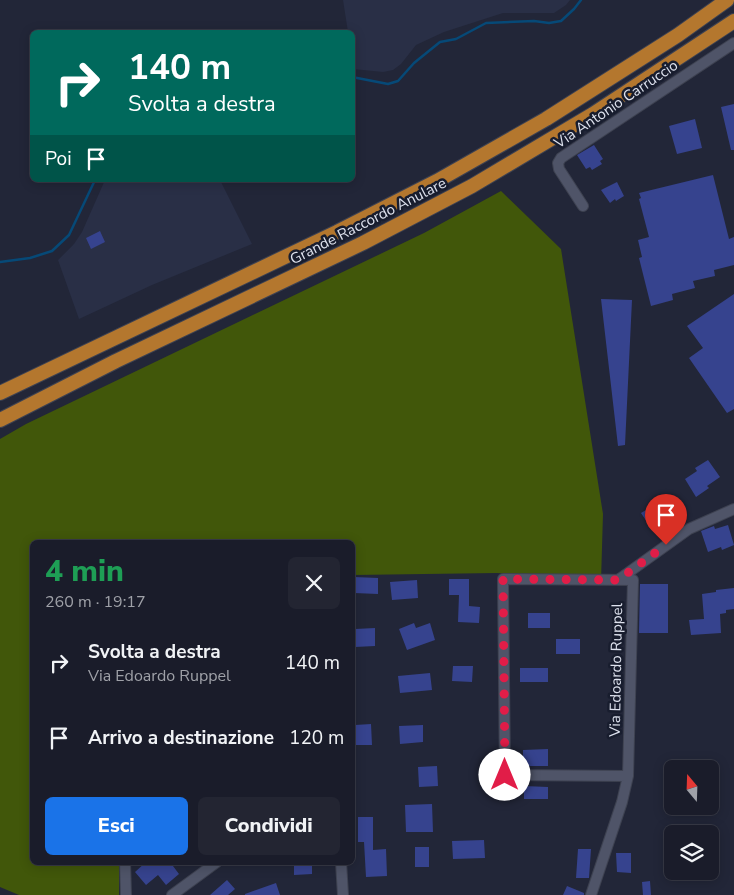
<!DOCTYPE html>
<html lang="it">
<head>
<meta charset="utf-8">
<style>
  :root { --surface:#1a1c2a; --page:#232532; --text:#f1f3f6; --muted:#9fa1a8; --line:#383a47; --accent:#1a73e8 }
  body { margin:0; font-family:"Nunito Sans",sans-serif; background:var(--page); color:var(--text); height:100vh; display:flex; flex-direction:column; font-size:19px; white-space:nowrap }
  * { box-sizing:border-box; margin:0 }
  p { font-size:16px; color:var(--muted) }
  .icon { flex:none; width:28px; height:28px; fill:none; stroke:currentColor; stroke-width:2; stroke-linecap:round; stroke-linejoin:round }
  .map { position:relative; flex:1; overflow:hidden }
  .details { position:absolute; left:30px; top:540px; width:325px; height:325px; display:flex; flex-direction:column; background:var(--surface); border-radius:8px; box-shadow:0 2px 12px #0003,0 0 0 1px var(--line) }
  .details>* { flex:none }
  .guide { position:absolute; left:30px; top:30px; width:325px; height:152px; border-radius:8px; box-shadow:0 2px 12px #0003,0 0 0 1px var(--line); background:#00695c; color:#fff; overflow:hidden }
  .needle { width:32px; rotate:341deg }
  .tools { position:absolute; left:664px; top:760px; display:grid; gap:10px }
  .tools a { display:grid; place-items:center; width:55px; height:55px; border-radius:8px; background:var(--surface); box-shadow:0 2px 12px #0003,0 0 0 1px var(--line); font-size:25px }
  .pin { position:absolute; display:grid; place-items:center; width:42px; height:42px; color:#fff; margin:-51px -21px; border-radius:50% 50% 50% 0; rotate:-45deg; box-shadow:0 0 5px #0007 }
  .pin .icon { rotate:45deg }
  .me { position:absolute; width:55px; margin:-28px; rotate:0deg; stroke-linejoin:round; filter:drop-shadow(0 0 4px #0008) }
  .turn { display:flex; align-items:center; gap:18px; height:105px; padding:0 15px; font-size:22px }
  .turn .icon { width:65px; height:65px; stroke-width:2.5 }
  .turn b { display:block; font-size:35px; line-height:42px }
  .then { display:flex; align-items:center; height:48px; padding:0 15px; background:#0003; gap:10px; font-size:19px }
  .round { display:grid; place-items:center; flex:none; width:52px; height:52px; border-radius:8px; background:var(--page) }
  .summary { display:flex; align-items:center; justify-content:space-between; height:85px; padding:0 15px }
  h1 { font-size:30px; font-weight:800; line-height:38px; color:#1e9e55 }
  .action { display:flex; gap:10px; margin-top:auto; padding:10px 15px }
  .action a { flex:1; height:58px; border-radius:8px; background:var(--accent); color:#fff; font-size:20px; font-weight:800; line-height:58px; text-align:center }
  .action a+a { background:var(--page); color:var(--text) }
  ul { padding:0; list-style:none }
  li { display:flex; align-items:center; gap:15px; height:75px; padding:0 15px }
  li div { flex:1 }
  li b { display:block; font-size:19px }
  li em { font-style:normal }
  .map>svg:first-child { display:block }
  .built { fill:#292f46 }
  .grass { fill:#41570a }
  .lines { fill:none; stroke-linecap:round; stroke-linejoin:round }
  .stream { stroke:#064977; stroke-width:2.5 }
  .building { fill:#36438e }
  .minor-casing { stroke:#3e4251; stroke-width:12 }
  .highway-casing { stroke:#3e4251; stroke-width:16 }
  .minor { stroke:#4f5468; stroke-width:10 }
  .highway { stroke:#b4772e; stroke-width:14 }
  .route { stroke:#e11d48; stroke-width:9; stroke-dasharray:0 16.2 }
  .labels { text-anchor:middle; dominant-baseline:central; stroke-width:5; stroke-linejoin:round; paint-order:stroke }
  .street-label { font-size:15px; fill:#dee2ee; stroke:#181d2e }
</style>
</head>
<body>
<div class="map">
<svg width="734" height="895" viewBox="0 0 734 895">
  <rect width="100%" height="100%" fill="#222638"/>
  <path class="built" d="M343,0H570L566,5L554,13H503L444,32L416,45L401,64L393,70L383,72L353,69L352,32H348Z
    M105,180H220L252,244L152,285L79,319L58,260L74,244L82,232Z"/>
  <path class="grass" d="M501,191L561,249L603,514L601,581L497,573L353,575L352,542H32V862L119,863V895H19L0,887V439L26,424L424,233Z"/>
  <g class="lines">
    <path class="stream" d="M352,77L388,84L398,81L414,63L440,42L456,39L486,23L534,21L549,23L561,21L574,9L581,0
      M0,262L30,258L52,251L69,235L95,180"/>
  </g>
  <path class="building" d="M734,104V150H731L721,107Z
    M695,119L702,148L677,154L669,126Z
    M594,145L603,159L600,161L602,164L592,170L590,167L586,169L577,155Z
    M713,175L729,239L734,237V265L714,270L715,276L693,281L695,288L672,294L673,300L651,306L639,258L642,257L638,240L649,237L639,199L641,198L639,193Z
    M617,182L624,196L616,201L615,199L610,203L601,190Z
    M100,231L105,242L91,249L86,238Z
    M734,294V409L727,413L689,358L703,348L687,326Z
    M601,299L632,300L625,445L618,446Z
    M708,460L720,477L707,486L709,488L696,497L685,479L697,471L695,468Z
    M662,496L672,510L660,518L662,520L651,528L641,513L653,506L651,503Z
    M728,525L734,545L722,550L721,547L708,552L701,531L714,526L715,529Z
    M354,577L378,578V594L354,593Z
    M449,579H469V606L480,607L479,623L458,622L459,595H449Z
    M417,580L418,598L392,600L390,582Z
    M640,584H668V633H639Z
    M734,588V609L726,610V613L720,614L721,633L691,635L689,620L704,619L702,594L716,592V590Z
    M528,613H550V628H528Z
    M414,623L416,628L430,623L435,640L407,650L399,629Z
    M375,628V646L355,647V629Z
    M556,639H580V654H556Z
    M453,666H473L472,682L452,681Z
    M520,668H548V682H520Z
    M430,673L432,690L400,693L398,676Z
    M371,724L372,745H356L355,725Z
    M423,725V742L400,744L399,726Z
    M548,749V766H523V750Z
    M437,766L438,786L419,787L418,767Z
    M524,786L548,787V799H524Z
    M432,804L433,832H406L405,805Z
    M358,817H373V850L386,849L387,876L366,877L364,842H358Z
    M484,840L485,858L453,859L452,841Z
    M415,847H429V867H415Z
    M578,849H591L589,878H576Z
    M616,853H631V873L617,872Z
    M146,862H170L179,874L166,885L158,875L146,885L135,872Z
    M294,862H312V874L294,875Z
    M227,880L235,889L228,895H210Z
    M650,881L651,895H643L642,882Z
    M276,883L280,895H245V894Z
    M567,886L584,893V895H563Z"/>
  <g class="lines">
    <g class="minor-casing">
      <path id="minor" d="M583,206L559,169L558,163L561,158L734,43
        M618,580L689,529L734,509
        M125,862L126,895
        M341,862L343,895
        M172,895L217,862
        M591,895L622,802L628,776L633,580L503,579L505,775L628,776"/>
    </g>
    <g class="highway-casing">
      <path id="highway" d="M0,393L337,232L437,181L546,119L678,35L727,0
        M0,420L116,361L363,243L472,186L593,114L734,21"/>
    </g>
    <use href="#minor" class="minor"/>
    <use href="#highway" class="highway"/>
  </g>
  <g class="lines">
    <path class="route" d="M505,775L503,579L618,580L666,545"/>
  </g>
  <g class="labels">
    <g class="street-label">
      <text transform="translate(616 104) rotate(-34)">Via Antonio Carruccio</text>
      <text transform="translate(368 221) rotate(-27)">Grande Raccordo Anulare</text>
      <text transform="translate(616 670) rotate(-89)">Via Edoardo Ruppel</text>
    </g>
  </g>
</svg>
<div class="tools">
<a><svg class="needle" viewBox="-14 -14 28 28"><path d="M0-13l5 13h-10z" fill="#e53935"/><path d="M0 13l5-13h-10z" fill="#9fa1a8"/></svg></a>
<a><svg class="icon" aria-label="layers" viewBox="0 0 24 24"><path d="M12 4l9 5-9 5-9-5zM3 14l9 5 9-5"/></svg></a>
</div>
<div class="pin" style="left:666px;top:545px;background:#d93025"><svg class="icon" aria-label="arrive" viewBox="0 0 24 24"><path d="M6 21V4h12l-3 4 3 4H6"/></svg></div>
<svg class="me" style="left:505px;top:775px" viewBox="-20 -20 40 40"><circle r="19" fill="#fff"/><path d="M0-13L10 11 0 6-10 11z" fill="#e11d48"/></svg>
<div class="guide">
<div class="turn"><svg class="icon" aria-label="right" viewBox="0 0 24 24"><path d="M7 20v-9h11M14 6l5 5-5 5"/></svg><div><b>140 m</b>Svolta a destra</div></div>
<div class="then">Poi<svg class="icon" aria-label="arrive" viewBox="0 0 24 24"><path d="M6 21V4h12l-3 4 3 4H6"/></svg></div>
</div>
<section class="details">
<div class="summary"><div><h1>4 min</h1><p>260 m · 19:17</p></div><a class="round"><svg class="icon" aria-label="close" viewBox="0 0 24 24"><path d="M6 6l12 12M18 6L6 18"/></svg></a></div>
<ul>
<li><svg class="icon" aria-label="right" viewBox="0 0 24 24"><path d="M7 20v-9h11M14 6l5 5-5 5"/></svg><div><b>Svolta a destra</b><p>Via Edoardo Ruppel</p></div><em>140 m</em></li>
<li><svg class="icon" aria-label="arrive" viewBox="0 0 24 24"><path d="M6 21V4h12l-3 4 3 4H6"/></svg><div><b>Arrivo a destinazione</b></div><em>120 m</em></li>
</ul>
<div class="action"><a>Esci</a><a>Condividi</a></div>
</section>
</div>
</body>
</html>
